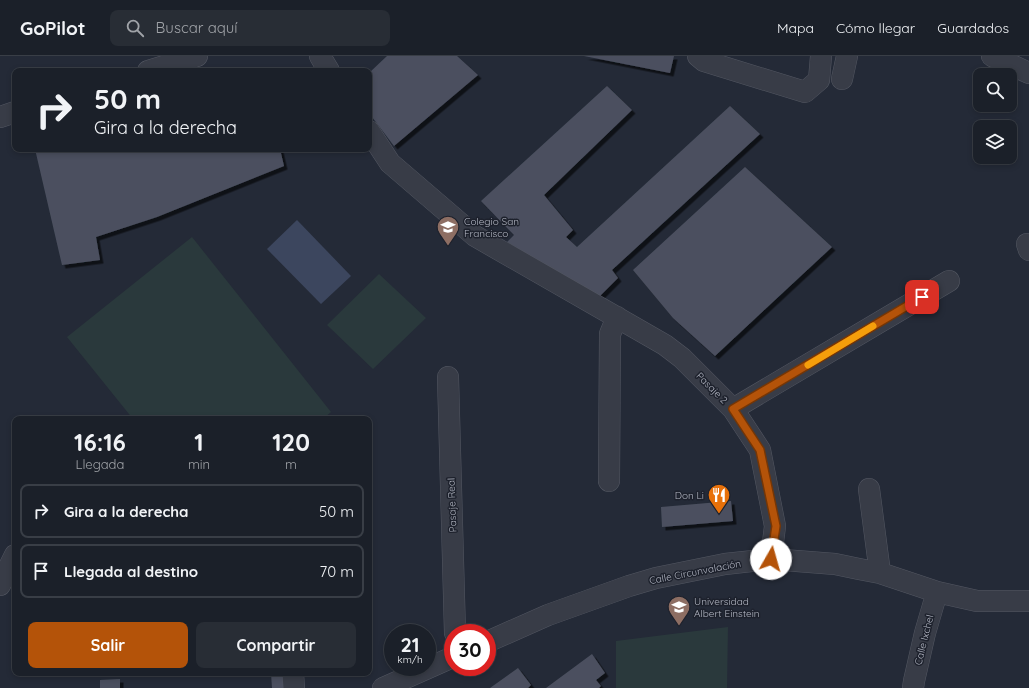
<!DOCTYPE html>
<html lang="es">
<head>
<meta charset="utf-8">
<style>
  :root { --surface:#1b2029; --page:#282d35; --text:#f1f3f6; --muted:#a0a3a8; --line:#393e46; --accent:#b45309 }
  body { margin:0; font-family:Quicksand,sans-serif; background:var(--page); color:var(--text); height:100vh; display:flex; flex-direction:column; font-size:15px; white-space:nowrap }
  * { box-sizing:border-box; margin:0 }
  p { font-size:13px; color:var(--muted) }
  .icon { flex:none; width:22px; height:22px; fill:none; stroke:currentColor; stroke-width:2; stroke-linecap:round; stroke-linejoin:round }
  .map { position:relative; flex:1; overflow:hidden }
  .sheet { position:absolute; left:12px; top:360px; width:360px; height:260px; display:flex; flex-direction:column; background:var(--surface); border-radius:8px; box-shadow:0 2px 6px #0003,0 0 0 1px var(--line) }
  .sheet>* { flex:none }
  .top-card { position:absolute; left:12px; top:12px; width:360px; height:84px; border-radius:8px; box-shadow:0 2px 6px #0003,0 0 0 1px var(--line); background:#1b2029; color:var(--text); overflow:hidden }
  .fabs { position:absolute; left:973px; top:12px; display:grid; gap:8px }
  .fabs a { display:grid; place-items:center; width:44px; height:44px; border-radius:8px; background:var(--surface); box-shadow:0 2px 6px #0003,0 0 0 1px var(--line); font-size:20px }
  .speed { position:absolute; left:384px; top:568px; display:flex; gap:8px; font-size:20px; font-weight:700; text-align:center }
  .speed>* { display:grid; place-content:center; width:52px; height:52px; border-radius:50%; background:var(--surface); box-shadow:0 2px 6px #0003,0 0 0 1px var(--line); line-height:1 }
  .speed small { font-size:10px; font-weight:400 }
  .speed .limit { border:6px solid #d22; background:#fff; color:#111 }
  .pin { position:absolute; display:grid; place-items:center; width:34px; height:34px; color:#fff; margin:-17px; border-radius:8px; box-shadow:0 2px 6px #0006 }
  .me { position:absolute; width:44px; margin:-22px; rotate:7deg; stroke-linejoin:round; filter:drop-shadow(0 0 3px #0008) }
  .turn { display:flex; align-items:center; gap:14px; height:84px; padding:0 16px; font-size:18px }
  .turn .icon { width:52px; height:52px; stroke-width:2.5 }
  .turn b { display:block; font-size:28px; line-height:34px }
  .eta { display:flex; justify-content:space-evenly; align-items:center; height:68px; text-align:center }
  .eta b { font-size:24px; font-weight:700; line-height:28px }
  .action { display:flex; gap:8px; margin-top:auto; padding:8px 16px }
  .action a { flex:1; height:46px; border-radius:8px; background:var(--accent); color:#fff; font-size:16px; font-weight:700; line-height:46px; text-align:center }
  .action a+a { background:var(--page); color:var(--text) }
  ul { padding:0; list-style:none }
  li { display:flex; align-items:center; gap:12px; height:54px; margin:0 8px 6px; padding:0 8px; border:2px solid var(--line); border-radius:8px }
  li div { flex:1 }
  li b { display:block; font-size:15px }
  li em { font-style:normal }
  header { display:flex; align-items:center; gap:24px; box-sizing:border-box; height:56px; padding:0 20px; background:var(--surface); border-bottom:1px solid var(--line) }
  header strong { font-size:19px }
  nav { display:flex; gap:22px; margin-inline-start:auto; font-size:14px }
  .search { width:280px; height:36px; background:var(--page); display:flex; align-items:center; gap:10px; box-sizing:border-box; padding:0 14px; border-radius:8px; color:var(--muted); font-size:15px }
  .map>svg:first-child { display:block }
  .green { fill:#2a393c }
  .water { fill:#3c465e }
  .building { fill:#4b505f; filter:url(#shadow) }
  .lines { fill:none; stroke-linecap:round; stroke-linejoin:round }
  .minor-casing { stroke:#535762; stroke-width:22 }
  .minor { stroke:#383c47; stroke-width:21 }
  .route-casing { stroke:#753606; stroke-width:10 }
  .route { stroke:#b45309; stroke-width:7 }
  .slow { stroke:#f59e0b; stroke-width:7 }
  .labels { text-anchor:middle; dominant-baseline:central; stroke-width:3; stroke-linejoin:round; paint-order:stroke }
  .poi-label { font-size:10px; fill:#b3b7c3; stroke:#1d212c; text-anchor:start }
  .street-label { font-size:10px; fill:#b3b7c3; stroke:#1d212c }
</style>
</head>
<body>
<header>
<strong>GoPilot</strong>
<div class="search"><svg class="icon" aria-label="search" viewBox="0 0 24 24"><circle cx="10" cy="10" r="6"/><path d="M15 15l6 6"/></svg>Buscar aquí</div>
<nav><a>Mapa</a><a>Cómo llegar</a><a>Guardados</a></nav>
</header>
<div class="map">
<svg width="1029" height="632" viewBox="0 0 1029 632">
  <defs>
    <filter id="shadow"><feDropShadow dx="3.5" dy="3.5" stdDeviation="0" flood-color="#0009"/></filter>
  </defs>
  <rect width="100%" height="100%" fill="#242a37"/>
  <path class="green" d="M192,181L331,356L323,363H133L67,281Z
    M379,218L426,262L373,313L327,269Z
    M728,571L727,632H616V585Z"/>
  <path class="water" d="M297,164L351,220L321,248L267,193Z"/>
  <path class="building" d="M387,0H457L478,19L394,90L369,57V17Z
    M584,0H674L670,17Z
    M607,30L632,54L544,139L573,174L566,181L577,191L730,50L760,78L612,214L618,222L598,242L507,186L514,179L481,145Z
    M35,93H280L284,110L157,161L96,181L100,204L62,209Z
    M745,111L832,191L715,300L673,262L633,214Z
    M731,445L733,465L662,471L661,451Z
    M592,598L605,617L596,624L601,630L599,632H546Z
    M518,612L531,629L528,632H490Z
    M271,617H289L290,632H272Z
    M120,623V632H100V624Z"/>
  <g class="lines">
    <g class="minor-casing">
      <path id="minor" d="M320,0L329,15
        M698,0L704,5L805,36L819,24L821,0
        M992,0L1029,17
        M148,15L197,0
        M842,23L847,0
        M0,61L15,56
        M369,75L390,107L475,180L665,289L682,302L733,353L760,394L775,470L771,503
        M1027,188L1029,194
        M448,321L455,577
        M733,353L949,225
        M609,425L610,278L617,261
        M869,433L880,517
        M0,529L15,499
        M487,586L548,559L629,530L656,522L725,508L771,503L835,508L859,513L880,517L937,536L977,545H1029
        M293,617L294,632
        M383,632L453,601
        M913,632L914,625L925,577L937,536"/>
    </g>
    <use href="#minor" class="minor"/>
  </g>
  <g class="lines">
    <g class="route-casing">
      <path id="route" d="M771,503L776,470L760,394L733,353L922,241"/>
    </g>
    <use href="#route" class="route"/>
    <path class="slow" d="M808,309L873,270"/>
  </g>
  <defs>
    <g id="school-pin" transform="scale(1.15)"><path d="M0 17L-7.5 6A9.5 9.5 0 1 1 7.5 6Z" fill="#8d6e63" stroke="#1d212c"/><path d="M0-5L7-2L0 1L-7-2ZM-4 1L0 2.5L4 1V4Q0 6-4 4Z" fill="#fff"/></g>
    <g id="restaurant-pin" transform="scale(1.15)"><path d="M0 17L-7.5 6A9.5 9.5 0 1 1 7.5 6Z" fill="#e8710a" stroke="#1d212c"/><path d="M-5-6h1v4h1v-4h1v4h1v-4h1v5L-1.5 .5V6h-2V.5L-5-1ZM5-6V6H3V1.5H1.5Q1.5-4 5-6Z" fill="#fff"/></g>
    <g id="university-pin" transform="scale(1.15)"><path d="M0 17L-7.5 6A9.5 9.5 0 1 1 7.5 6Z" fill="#8d6e63" stroke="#1d212c"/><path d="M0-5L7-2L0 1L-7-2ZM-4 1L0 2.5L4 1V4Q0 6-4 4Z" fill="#fff"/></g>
  </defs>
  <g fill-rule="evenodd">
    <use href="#school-pin" x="448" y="171"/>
    <use href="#restaurant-pin" x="719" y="439"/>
    <use href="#university-pin" x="679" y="551"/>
  </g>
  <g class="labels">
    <g class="poi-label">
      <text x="464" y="165">Colegio San<tspan x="464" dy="12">Francisco</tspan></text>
      <text x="704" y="439" text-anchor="end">Don Li</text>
      <text x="694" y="545">Universidad<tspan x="694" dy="12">Albert Einstein</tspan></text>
    </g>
    <g class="street-label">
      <text transform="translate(712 332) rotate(45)">Pasaje 2</text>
      <text transform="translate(452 449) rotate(-92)">Pasaje Real</text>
      <text transform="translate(695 516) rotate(-11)">Calle Circunvalación</text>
      <text transform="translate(924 584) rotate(-76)">Calle Ixchel</text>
    </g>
  </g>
</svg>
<div class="fabs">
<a><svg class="icon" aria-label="search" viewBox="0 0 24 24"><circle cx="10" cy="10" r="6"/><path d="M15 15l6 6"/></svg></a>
<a><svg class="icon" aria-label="layers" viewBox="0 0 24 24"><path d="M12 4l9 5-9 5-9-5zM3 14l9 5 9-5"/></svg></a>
</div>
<div class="speed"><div>21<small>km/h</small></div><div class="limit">30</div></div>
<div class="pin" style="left:922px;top:241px;background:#d93025"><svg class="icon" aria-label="arrive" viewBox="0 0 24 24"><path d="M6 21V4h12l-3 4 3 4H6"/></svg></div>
<svg class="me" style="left:771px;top:503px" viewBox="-20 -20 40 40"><circle r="19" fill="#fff"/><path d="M0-13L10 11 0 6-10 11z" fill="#b45309"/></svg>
<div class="top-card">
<div class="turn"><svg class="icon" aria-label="right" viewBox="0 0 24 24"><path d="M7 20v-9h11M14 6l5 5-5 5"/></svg><div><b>50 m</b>Gira a la derecha</div></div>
</div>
<section class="sheet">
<div class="eta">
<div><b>16:16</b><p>Llegada</p></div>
<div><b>1</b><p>min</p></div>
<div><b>120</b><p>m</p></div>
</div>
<ul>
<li><svg class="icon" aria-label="right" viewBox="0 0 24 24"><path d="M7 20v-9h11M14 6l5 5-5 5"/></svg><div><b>Gira a la derecha</b></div><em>50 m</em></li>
<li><svg class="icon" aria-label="arrive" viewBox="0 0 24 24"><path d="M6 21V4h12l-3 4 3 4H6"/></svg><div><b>Llegada al destino</b></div><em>70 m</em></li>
</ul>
<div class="action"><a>Salir</a><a>Compartir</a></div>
</section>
</div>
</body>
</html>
